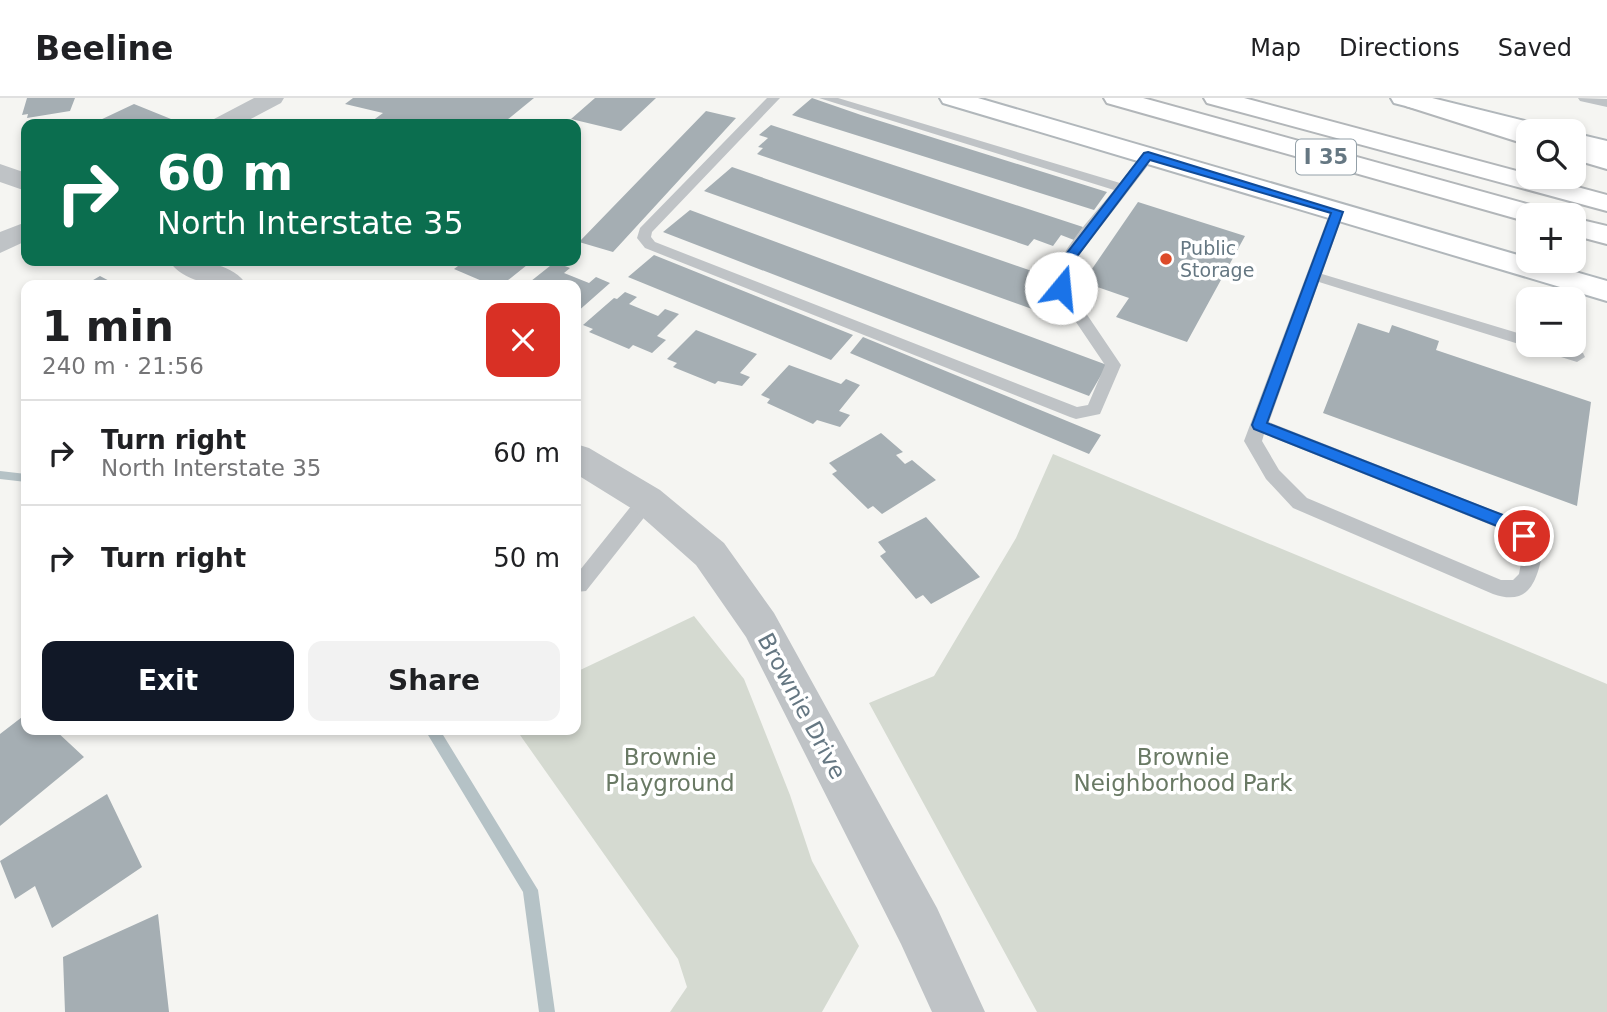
<!DOCTYPE html>
<html lang="en">
<head>
<meta charset="utf-8">
<style>
  :root { --surface:#fff; --page:#f2f2f2; --text:#202124; --muted:#757577; --line:#e0e0e0; --accent:#111827 }
  body { margin:0; font-family:"DejaVu Sans",sans-serif; background:var(--page); color:var(--text); height:100vh; display:flex; flex-direction:column; font-size:26px; white-space:nowrap }
  * { box-sizing:border-box; margin:0 }
  p { font-size:23px; color:var(--muted) }
  .icon { flex:none; width:38px; height:38px; fill:none; stroke:currentColor; stroke-width:2; stroke-linecap:round; stroke-linejoin:round }
  .map { position:relative; flex:1; overflow:hidden }
  .sheet { position:absolute; left:21px; top:182px; width:560px; height:455px; display:flex; flex-direction:column; background:var(--surface); border-radius:14px; box-shadow:0 4px 10px #0003 }
  .sheet>* { flex:none }
  .guide { position:absolute; left:21px; top:21px; width:560px; height:147px; border-radius:14px; box-shadow:0 4px 10px #0003; background:#0b6e4f; color:#fff; overflow:hidden }
  .buttons { position:absolute; left:1516px; top:21px; display:grid; gap:14px }
  .buttons a { display:grid; place-items:center; width:70px; height:70px; border-radius:14px; background:var(--surface); box-shadow:0 4px 10px #0003; font-size:35px }
  .pin { position:absolute; display:grid; place-items:center; width:60px; height:60px; color:#fff; margin:-30px; border:4px solid #fff; border-radius:50%; box-shadow:0 2px 7px #0007 }
  .me { position:absolute; width:77px; margin:-38px; rotate:17deg; stroke-linejoin:round; filter:drop-shadow(0 0 5px #0008) }
  .turn { display:flex; align-items:center; gap:24px; height:147px; padding:0 21px; font-size:32px }
  .turn .icon { width:91px; height:91px; stroke-width:2.5 }
  .turn b { display:block; font-size:49px; line-height:60px }
  .round { display:grid; place-items:center; flex:none; width:74px; height:74px; border-radius:14px; background:var(--page) }
  .overview { display:flex; align-items:center; justify-content:space-between; height:119px; padding:0 21px }
  h1 { font-size:42px; font-weight:700; line-height:52px }
  .action { display:flex; gap:14px; margin-top:auto; padding:14px 21px }
  .action a { flex:1; height:80px; border-radius:14px; background:var(--accent); color:#fff; font-size:28px; font-weight:700; line-height:80px; text-align:center }
  .action a+a { background:var(--page); color:var(--text) }
  ul { padding:0; list-style:none }
  li { display:flex; align-items:center; gap:21px; height:105px; padding:0 21px; border-top:2px solid var(--line) }
  li div { flex:1 }
  li b { display:block; font-size:26px }
  li em { font-style:normal }
  header { display:flex; align-items:center; gap:42px; box-sizing:border-box; height:98px; padding:0 35px; background:var(--surface); border-bottom:2px solid var(--line) }
  header strong { font-size:33px }
  nav { display:flex; gap:38px; margin-inline-start:auto; font-size:24px }
  .map>svg:first-child { display:block }
  .green { fill:#d5dad1 }
  .lines { fill:none; stroke-linecap:round; stroke-linejoin:round }
  .stream { fill:#b5c2c6; fill-rule:evenodd }
  .building { fill:#a5aeb3 }
  .secondary-casing { stroke:#b1b7bb; stroke-width:4 }
  .motorway-casing { stroke:#b2b6b9; stroke-width:4 }
  .service { fill:#bfc3c6; fill-rule:evenodd }
  .minor { fill:#bfc3c6; fill-rule:evenodd }
  .secondary { fill:#fff; fill-rule:evenodd }
  .motorway { fill:#fff; fill-rule:evenodd }
  .route { fill:#1a73e8; stroke:#114b97; stroke-width:2 }
  .poi-dot { fill:#dd4b2a; stroke:#fff; stroke-width:2.5 }
  .labels { text-anchor:middle; dominant-baseline:central; stroke-width:7; stroke-linejoin:round; paint-order:stroke }
  .far-poi-label { font-size:19px; fill:#657782; stroke:#fff; text-anchor:start }
  .shield { fill:#fff; stroke:#93a0a8; stroke-width:2 }
  .shield-label { font-size:21px; font-weight:bold; fill:#657782 }
  .street-label { font-size:23px; fill:#657782; stroke:#fff }
  .park-label { font-size:23px; fill:#697964; stroke:#fff }
</style>
</head>
<body>
<header>
<strong>Beeline</strong>
<nav><a>Map</a><a>Directions</a><a>Saved</a></nav>
</header>
<div class="map">
<svg width="1607" height="914" viewBox="0 0 1607 914">
  <rect width="100%" height="100%" fill="#f5f5f2"/>
  <path class="green" d="M1053,356L1607,586V914H1037L869,605L934,578L1016,440Z
    M694,518L744,581L790,697L812,763L859,848L822,914H670L687,889L678,861L520,637L512,632H576V574Z"/>
  <g class="lines">
    <path class="stream" d="M0,373L26,376V384L0,381Z
      M425,632H440L538,792L555,914H539L523,794Z"/>
  </g>
  <path class="building" d="M27,0H75L70,13L27,20L28,16L22,17Z
    M353,0H534L502,26H368L383,15L345,6Z
    M595,0H656L621,33L571,21Z
    M812,0L861,17L1107,94L1094,112L792,17Z
    M134,6L171,21L160,26H104L98,23Z
    M706,13L736,20L613,154L579,144Z
    M771,27L1083,129L1074,142L1061,137L1053,148L1034,141L1028,148L757,56L763,50L758,49L768,40L759,37Z
    M732,69L1052,180L1041,195L1068,204L1057,220L704,93Z
    M1138,104L1245,138L1187,244L1116,219L1129,200L1083,184Z
    M690,112L1107,267L1089,298L663,134Z
    M654,157L853,237L831,262L628,179Z
    M454,163H532L502,187L494,183L489,186L454,171L458,168L451,165Z
    M555,164L570,170L564,175L589,185L596,179L610,185L576,215V187H526Z
    M100,178L117,187H75L84,182L88,185Z
    M625,194L637,199L629,206L658,218L665,211L679,216L657,238L666,242L652,255L633,247L629,251L589,234L593,231L583,227L614,200L617,201Z
    M1358,225L1389,235L1392,227L1439,243L1436,252L1591,304L1577,408L1323,315Z
    M696,232L757,256L740,275L750,279L742,288L718,283L715,286L673,269L677,265L667,261Z
    M863,239L1101,337L1089,356L850,255Z
    M789,267L841,286L846,281L860,287L839,313L850,317L840,329L817,322L813,326L767,305L770,301L761,297Z
    M881,335L903,354L896,357L905,366L912,362L936,382L882,416L873,408L868,411L832,376L837,373L829,365Z
    M926,419L980,479L931,506L923,497L916,501L880,458L886,454L878,444Z
    M26,616V632H55L84,659L0,728V636Z
    M107,696L142,769L52,830L35,788L15,801L0,763Z
    M158,816L169,914H65L63,859Z"/>
  <g class="lines">
    <g class="secondary-casing">
      <path id="secondary" d="M940,0H978L1528,160V163H1537L1607,183V203L943,5Z
        M1391,0H1432L1545,28L1549,33H1528V39L1394,5Z
        M1573,35L1607,43V59L1573,51Z"/>
    </g>
    <g class="motorway-casing">
      <path id="motorway" d="M1104,0H1143L1545,111L1549,117H1528V124L1525,123L1107,5Z
        M1204,0H1244L1528,76V79H1540L1607,97V113L1207,5Z
        M1405,0H1430L1536,33H1528V47L1519,44L1406,8L1403,3Z
        M1573,45L1607,55V71L1573,61Z
        M1573,120L1607,128V146L1573,137Z"/>
    </g>
    <path class="service" d="M767,0H780L652,134L651,139L655,144L1077,309L1088,307L1105,267L1053,190C1050,161 1096,115 1114,92L819,0H838L1120,85L1143,55H1153V61L1073,165L1067,182L1069,190L1121,267L1100,316L1076,321L1070,319L645,150L637,140L640,130Z
      M1578,0L1607,1V9L1580,3Z
      M1337,110L1344,114L1322,176L1528,238V247H1554L1583,255L1585,259L1577,264L1319,184L1269,324L1510,419L1531,433L1543,453C1537,482 1530,509 1493,496L1293,410L1266,381L1244,343L1330,114ZM1264,336L1496,429L1517,443L1523,454L1519,476L1513,482H1501L1307,400L1279,372L1262,343Z
      M647,395L654,397L656,402L654,407L586,493L576,494V477L640,397Z"/>
    <path class="minor" d="M254,0H284L281,5L241,26H211L214,21Z
      M0,66L26,75V93L0,84Z
      M26,124V143L0,155V134Z
      M169,163C195,162 231,163 247,187C221,188 186,187 169,163Z
      M576,346L589,350L660,392L724,445L774,515L937,810L985,914H932L901,846L746,539L696,467L634,412L576,376Z"/>
    <use href="#secondary" class="secondary"/>
    <use href="#motorway" class="motorway"/>
  </g>
  <path class="route" d="M1148,54L1343,114L1267,325L1508,419L1532,438L1530,442H1519L1497,428L1254,331L1252,327L1331,115L1150,62L1072,165L1065,192H1057L1054,182L1060,164L1144,55Z"/>
  <circle class="poi-dot" cx="1166" cy="161" r="7"/>
  <g class="labels">
    <g class="far-poi-label">
      <text x="1180" y="150">Public<tspan x="1180" dy="22">Storage</tspan></text>
    </g>
    <rect class="shield" x="1296" y="41.5" width="60" height="35" rx="5"/>
    <g class="shield-label">
      <text x="1326" y="59">I 35</text>
    </g>
    <g class="street-label">
      <text transform="translate(802 608) rotate(62)">Brownie Drive</text>
    </g>
    <g class="park-label">
      <text x="670" y="659">Brownie<tspan x="670" dy="26">Playground</tspan></text>
      <text x="1183" y="659">Brownie<tspan x="1183" dy="26">Neighborhood Park</tspan></text>
    </g>
  </g>
</svg>
<div class="buttons">
<a><svg class="icon" aria-label="search" viewBox="0 0 24 24"><circle cx="10" cy="10" r="6"/><path d="M15 15l6 6"/></svg></a>
<a>+</a>
<a>−</a>
</div>
<div class="pin" style="left:1524px;top:438px;background:#d93025"><svg class="icon" aria-label="arrive" viewBox="0 0 24 24"><path d="M6 21V4h12l-3 4 3 4H6"/></svg></div>
<svg class="me" style="left:1061px;top:190px" viewBox="-20 -20 40 40"><circle r="19" fill="#fff"/><path d="M0-13L10 11 0 6-10 11z" fill="#1a73e8"/></svg>
<div class="guide">
<div class="turn"><svg class="icon" aria-label="right" viewBox="0 0 24 24"><path d="M7 20v-9h11M14 6l5 5-5 5"/></svg><div><b>60 m</b>North Interstate 35</div></div>
</div>
<section class="sheet">
<div class="overview"><div><h1>1 min</h1><p>240 m · 21:56</p></div><a class="round" style="background:#d93025;color:#fff"><svg class="icon" aria-label="close" viewBox="0 0 24 24"><path d="M6 6l12 12M18 6L6 18"/></svg></a></div>
<ul>
<li><svg class="icon" aria-label="right" viewBox="0 0 24 24"><path d="M7 20v-9h11M14 6l5 5-5 5"/></svg><div><b>Turn right</b><p>North Interstate 35</p></div><em>60 m</em></li>
<li><svg class="icon" aria-label="right" viewBox="0 0 24 24"><path d="M7 20v-9h11M14 6l5 5-5 5"/></svg><div><b>Turn right</b></div><em>50 m</em></li>
</ul>
<div class="action"><a>Exit</a><a>Share</a></div>
</section>
</div>
</body>
</html>
